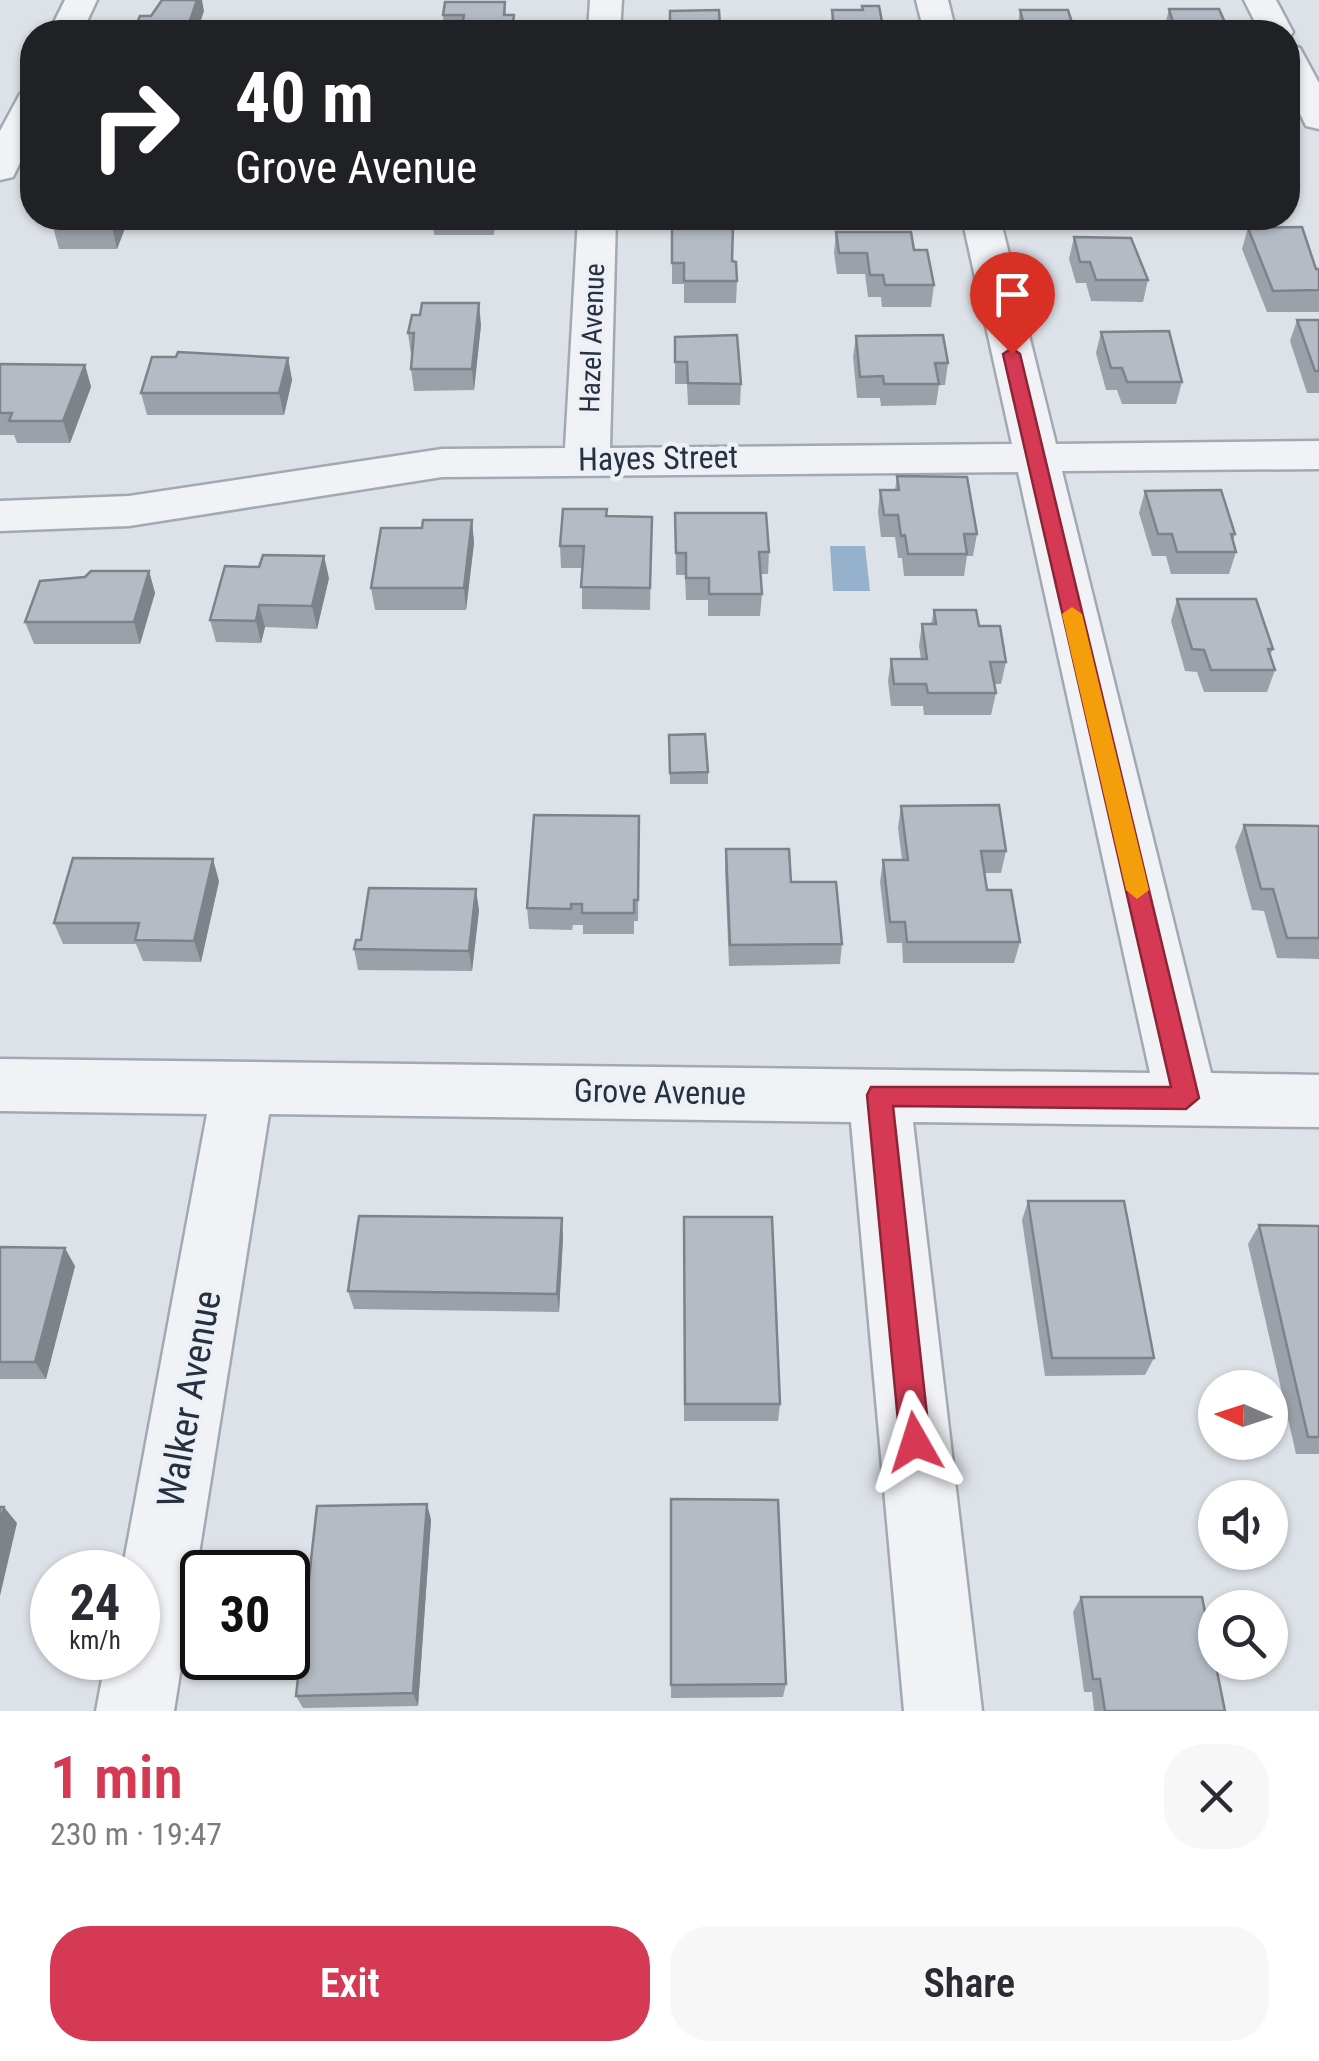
<!DOCTYPE html>
<html lang="en">
<head>
<meta charset="utf-8">
<style>
  :root { --surface:#fff; --page:#f7f7f7; --text:#2b2b33; --muted:#7c7c81; --accent:#d63954 }
  body { margin:0; font-family:"Roboto Condensed",sans-serif; background:var(--page); color:var(--text); height:100vh; display:flex; flex-direction:column; font-size:38px; white-space:nowrap }
  * { box-sizing:border-box; margin:0 }
  p { font-size:32px; color:var(--muted) }
  .icon { flex:none; width:55px; height:55px; fill:none; stroke:currentColor; stroke-width:2; stroke-linecap:round; stroke-linejoin:round }
  .map { position:relative; height:1711px; overflow:hidden }
  .details { display:flex; flex-direction:column; background:var(--surface); flex:1 }
  .details>* { flex:none }
  .top-card { position:absolute; left:20px; top:20px; width:1280px; height:210px; border-radius:40px; box-shadow:0 2px 8px #0004; background:#202124; color:#fff; overflow:hidden }
  .needle { width:65px; rotate:273deg }
  .fabs { position:absolute; left:1198px; top:1370px; display:grid; gap:20px }
  .fabs a { display:grid; place-items:center; width:90px; height:90px; border-radius:50%; background:var(--surface); box-shadow:0 2px 8px #0004; font-size:50px }
  .speed { position:absolute; left:30px; top:1550px; display:flex; gap:20px; font-size:50px; font-weight:700; text-align:center }
  .speed>* { display:grid; place-content:center; width:130px; height:130px; border-radius:50%; background:var(--surface); box-shadow:0 2px 8px #0004; line-height:1 }
  .speed small { font-size:25px; font-weight:400 }
  .speed .limit { border:5px solid #111; border-radius:15px; background:#fff; color:#111 }
  .pin { position:absolute; display:grid; place-items:center; width:85px; height:85px; color:#fff; margin:-102px -42px; border-radius:50% 50% 50% 0; rotate:-45deg; box-shadow:0 0 10px #0007 }
  .pin .icon { rotate:45deg }
  .me { position:absolute; width:110px; margin:-55px; rotate:354deg; stroke-linejoin:round; filter:drop-shadow(0 0 8px #0008) }
  .turn { display:flex; align-items:center; gap:35px; height:210px; padding:0 50px; font-size:45px }
  .turn .icon { width:130px; height:130px; stroke-width:2.5 }
  .turn b { display:block; font-size:70px; line-height:85px }
  .round { display:grid; place-items:center; flex:none; width:105px; height:105px; border-radius:40px; background:var(--page) }
  .headline { display:flex; align-items:center; justify-content:space-between; height:170px; padding:0 50px }
  h1 { font-size:60px; font-weight:600; line-height:75px; color:var(--accent) }
  .button { display:flex; gap:20px; margin-top:auto; padding:20px 50px }
  .button a { flex:1; height:115px; border-radius:40px; background:var(--accent); color:#fff; font-size:40px; font-weight:600; line-height:115px; text-align:center }
  .button a+a { background:var(--page); color:var(--text) }
  .map>svg:first-child { display:block }
  .water { fill:#95b1cb }
  .lines { fill:none; stroke-linecap:round; stroke-linejoin:round }
  .minor-casing { stroke:#a2a9b2; stroke-width:5 }
  .minor { fill:#f0f2f6; fill-rule:evenodd }
  .wall { fill:#9ba1a9 }
  .shaded-wall { fill:#7e838a }
  .building { fill:#b4bbc5; stroke:#7e838a; stroke-width:2.5 }
  .route { fill:#d63954; stroke:#8b2537; stroke-width:2.5 }
  .slow { fill:#f59e0b }
  .labels { text-anchor:middle; dominant-baseline:central; stroke-width:9; stroke-linejoin:round; paint-order:stroke }
  .far-street-label { font-size:28px; fill:#263040; stroke:#edf1f6 }
  .street-label { font-size:32px; fill:#263040; stroke:#edf1f6 }
  .near-street-label { font-size:38px; fill:#263040; stroke:#edf1f6 }
</style>
</head>
<body>
<div class="map">
<svg width="1319" height="1711" viewBox="0 0 1319 1711">
  <rect width="100%" height="100%" fill="#dde2e8"/>
  <path class="water" d="M830,546H865L870,591H833Z"/>
  <g class="lines">
    <g class="minor-casing">
      <path id="minor" d="M65,0H97L82,32H49Z
        M590,0H622L620,32H588Z
        M916,0H948L956,32H924Z
        M1244,0H1276L1293,32L1288,39V32H1260Z
        M1288,45L1300,48L1319,83V129L1306,126L1288,89Z
        M32,90V138L13,177L0,180V131L20,94Z
        M578,218H616L610,448L1012,444L962,218H1000L1056,444L1319,441V469L1062,471L1211,1073L1319,1075V1127L913,1122L982,1711H904L851,1122L269,1114L174,1711H96L106,1658H138V1572H122L207,1114L0,1111V1059L1150,1073L1018,472L442,477L129,526L0,531V501L129,496L442,449L565,448Z"/>
    </g>
    <use href="#minor" class="minor"/>
  </g>
  <path class="wall" d="M505,2L506,15L515,32H444L443,15Z
    M862,6L883,27L882,32H813V27H831L832,10H862Z
    M1169,9L1227,27L1225,32H1165L1164,29Z
    M1020,10L1075,32H1017Z
    M670,11L720,27L741,32H669Z
    M1288,162L1294,175L1288,197Z
    M57,218H129L117,249H59L53,227Z
    M432,218H496L494,235H434Z
    M672,228L732,261L737,281L736,303H684V284H672Z
    M1248,228L1316,269H1319V312H1267L1242,249Z
    M836,232L914,250L934,285L931,307H882L881,297H868L865,274H837L834,253Z
    M1074,237L1148,280L1143,302L1091,301L1086,283H1076L1069,259Z
    M1297,320H1319V393H1307L1290,341Z
    M481,325L474,390L414,391L411,369L412,355H411L408,333Z
    M1101,332L1182,382L1176,404H1122L1117,390H1106L1096,353Z
    M856,336L948,363L945,385H939L936,405L881,406L880,398H857L853,357Z
    M675,337L741,384L740,405H688L687,384H675Z
    M288,358L292,380L284,415H147L141,393Z
    M0,364L85,365L91,387L70,443H17L14,435H0Z
    M897,476L977,534L973,556H967L964,576H904L902,558H898L895,537H881L878,512L880,490H895Z
    M1145,491L1235,534L1233,541L1236,552L1229,574H1171L1166,556H1152L1139,513Z
    M675,513L769,552L768,574H760L762,594L760,616H708V600H686L685,575H676Z
    M607,516L652,517L650,610L582,609V568H561L560,546Z
    M472,520L474,543L466,610H375L371,588L422,528Z
    M149,571L155,593L140,644H34L25,622L85,577Z
    M329,578L317,629L265,627L261,643L216,642L210,620Z
    M1177,599L1273,649L1270,656L1275,670L1267,692H1204L1197,672L1185,671L1171,621Z
    M934,610L979,626L1006,662L1001,684H994L996,693L991,715H924L923,706H891L888,681L891,659H921L919,646L922,624H931Z
    M669,735L708,772V784H670Z
    M901,806L1006,851L1001,873H984L987,890L1020,942L1014,963H903L902,943H887L880,882L883,860H902L898,828Z
    M639,816L638,921H634V934H583V925H573L572,930L529,929L527,908Z
    M1244,825L1319,826V959L1277,958L1264,911L1252,910L1235,847Z
    M726,849L791,882L842,944L840,964L729,966L725,870Z
    M219,881L201,962L143,961L136,944H63L54,923Z
    M479,910L472,971L358,970L354,949L361,940Z
    M1028,1201L1154,1358L1145,1375L1045,1376L1022,1220Z
    M684,1217L780,1404L778,1421H684Z
    M1259,1225L1319,1226V1454H1296L1248,1244Z
    M563,1237L559,1312L354,1309L348,1291Z
    M0,1247L75,1266L46,1379H0Z
    M671,1499L786,1684L783,1697L671,1698Z
    M427,1504L431,1520L418,1706L303,1708L296,1696Z
    M1081,1597L1225,1711H1094L1092,1692H1084L1073,1612Z"/>
  <path class="shaded-wall" d="M197,0H202L204,11L197,32H186Z
    M116,218H129L117,249L112,227Z
    M479,303L481,325L474,390L472,369Z
    M288,358L292,380L284,415L279,393Z
    M85,365L91,387L70,443L63,421Z
    M472,520L474,543L466,610L464,588Z
    M324,556L329,578L317,629L312,606Z
    M149,571L155,593L140,644L134,622Z
    M259,605L265,627L261,643L256,621Z
    M213,859L219,881L201,962L194,941Z
    M476,889L479,910L472,971L469,951Z
    M562,1218L563,1237L559,1312L557,1294Z
    M65,1248L75,1266L46,1379L35,1362Z
    M427,1504L431,1520L418,1706L413,1693Z
    M4,1507L17,1523L0,1596V1526Z"/>
  <path class="building" d="M162,0H197L186,32H133L140,16H151Z
    M445,2H505L504,15H514L512,31H461L464,15H443Z
    M862,6H879L883,27H873L874,32H814L813,27H834L832,10H863Z
    M1169,9H1219L1227,27H1217L1220,32H1176Z
    M719,10L720,27H741V32H679V27H670V11Z
    M1020,10H1068L1075,32H1014H1026Z
    M1288,162L1294,175H1288Z
    M57,218H116L112,227H53Z
    M733,227L732,261L736,262L737,281H684V263H672V228Z
    M1302,227L1316,269H1319V290L1273,291L1248,228Z
    M836,232H911L914,250H927L934,285H885L883,275H870L867,253H839Z
    M1074,237L1131,238L1148,280H1096L1090,262H1080Z
    M422,303H479L472,369H411L414,333H408L412,315H420Z
    M1297,320H1319V371H1315Z
    M1169,331L1182,382H1127L1122,368H1111L1101,332Z
    M737,335L741,384L688,383L687,362H675V337Z
    M943,335L948,363H935L939,384H884L883,376L860,377L856,336Z
    M178,352L288,358L279,393H141L152,357H176Z
    M0,364L85,365L63,421H9L12,413H0Z
    M897,476L967,477L977,534H964L967,554H908L905,535L901,536L898,515H884L880,490H899Z
    M1221,490L1235,534H1231L1236,552H1177L1172,534H1158L1145,491Z
    M563,509H607L606,516L652,517L650,588L581,587L584,546H560Z
    M675,513H766L769,552H759L762,594H709V578H686V553H676Z
    M423,520H472L464,588H371L381,528H422Z
    M263,555L324,556L312,606L259,605L256,621L210,620L225,566L259,567Z
    M91,571H149L134,622H25L40,581L85,577Z
    M1177,599H1256L1273,649H1268L1275,670H1211L1204,650L1192,649Z
    M934,610H976L979,626H1000L1006,662H990L996,693H928L926,684H894L891,659H927L922,624H936Z
    M705,734L708,772L670,773L669,735Z
    M999,805L1006,851H981L987,890H1011L1020,942H907L905,922H890L883,860H908L901,806Z
    M534,815L639,816L638,900H634V913H582V904H571V909L527,908Z
    M1244,825L1319,826V938H1287L1273,889H1261Z
    M726,849H789L791,882H836L842,944L730,945Z
    M73,858L213,859L194,941L135,940L139,923H54Z
    M369,888L476,889L469,951L354,949L356,940H361Z
    M1028,1201H1124L1154,1358H1052Z
    M359,1216L562,1218L557,1294L348,1291Z
    M684,1217H772L780,1404H685Z
    M1259,1225L1319,1226V1437H1308Z
    M0,1247L65,1248L35,1362H0Z
    M671,1499L778,1500L786,1684L671,1685Z
    M427,1504L413,1693L296,1696L317,1506Z
    M0,1507H4L0,1526Z
    M1081,1597H1202L1225,1711H1105L1100,1679H1093Z"/>
  <path class="route" d="M1012,348L1020,354L1199,1098L1186,1109L893,1106L930,1442L925,1452L915,1456L905,1452L900,1442L867,1095L871,1087H1171L1003,354Z"/>
  <path class="slow" d="M1072,607L1082,614L1149,890L1137,899L1126,890L1062,614Z"/>
  <g class="labels">
    <g class="far-street-label">
      <text transform="translate(592 338) rotate(-88)">Hazel Avenue</text>
    </g>
    <g class="street-label">
      <text transform="translate(658 458) rotate(-1)">Hayes Street</text>
      <text transform="translate(660 1092) rotate(1)">Grove Avenue</text>
    </g>
    <g class="near-street-label">
      <text transform="translate(189 1399) rotate(-80)">Walker Avenue</text>
    </g>
  </g>
</svg>
<div class="fabs">
<a><svg class="needle" viewBox="-14 -14 28 28"><path d="M0-13l5 13h-10z" fill="#e53935"/><path d="M0 13l5-13h-10z" fill="#7c7c81"/></svg></a>
<a><svg class="icon" aria-label="sound" viewBox="0 0 24 24"><path d="M4 9h4l5-4v14l-5-4H4zM17 9q2 3 0 6"/></svg></a>
<a><svg class="icon" aria-label="search" viewBox="0 0 24 24"><circle cx="10" cy="10" r="6"/><path d="M15 15l6 6"/></svg></a>
</div>
<div class="speed"><div>24<small>km/h</small></div><div class="limit">30</div></div>
<div class="pin" style="left:1012px;top:354px;background:#d93025"><svg class="icon" aria-label="arrive" viewBox="0 0 24 24"><path d="M6 21V4h12l-3 4 3 4H6"/></svg></div>
<svg class="me" style="left:915px;top:1442px" viewBox="-20 -20 40 40"><path d="M0-17L14 15 0 8-14 15z" fill="#d63954" stroke="#fff" stroke-width="4"/></svg>
<div class="top-card">
<div class="turn"><svg class="icon" aria-label="right" viewBox="0 0 24 24"><path d="M7 20v-9h11M14 6l5 5-5 5"/></svg><div><b>40 m</b>Grove Avenue</div></div>
</div>
</div>
<section class="details">
<div class="headline"><div><h1>1 min</h1><p>230 m · 19:47</p></div><a class="round"><svg class="icon" aria-label="close" viewBox="0 0 24 24"><path d="M6 6l12 12M18 6L6 18"/></svg></a></div>
<div class="button"><a>Exit</a><a>Share</a></div>
</section>
</body>
</html>
